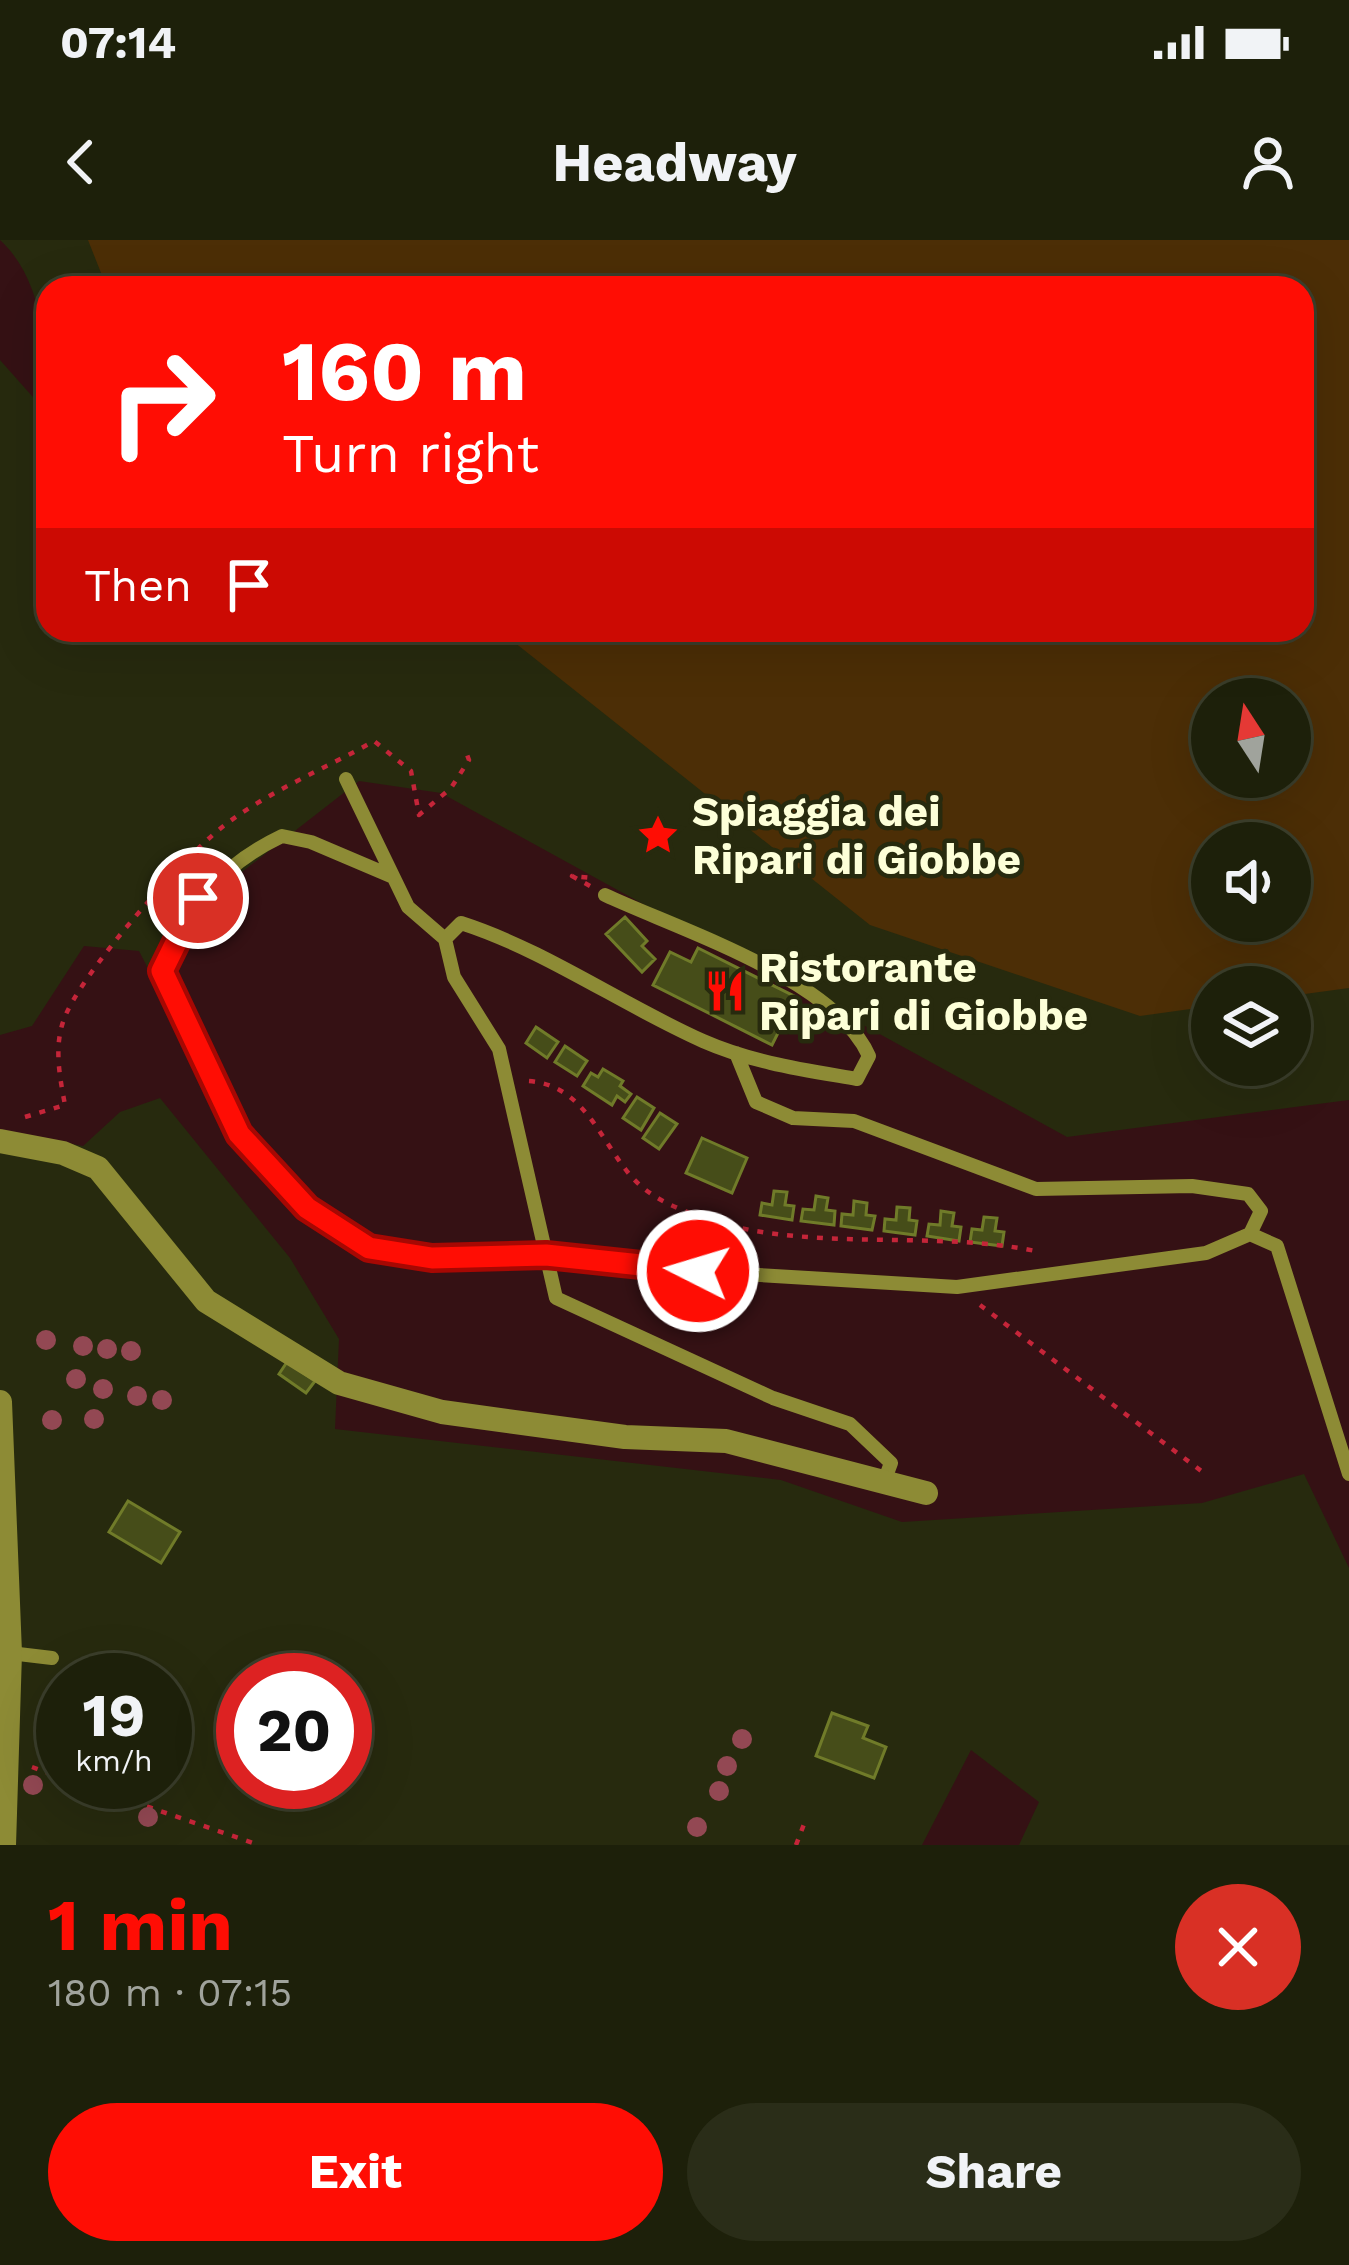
<!DOCTYPE html>
<html lang="en">
<head>
<meta charset="utf-8">
<style>
  :root { --surface:#1d200a; --page:#2a2d18; --text:#f1f3f6; --muted:#a0a39c; --line:#3b3e2b; --accent:#ff0d04 }
  body { margin:0; font-family:"Work Sans",sans-serif; background:var(--page); color:var(--text); height:100vh; display:flex; flex-direction:column; font-size:45px; white-space:nowrap }
  * { box-sizing:border-box; margin:0 }
  p { font-size:39px; color:var(--muted) }
  .icon { flex:none; width:66px; height:66px; fill:none; stroke:currentColor; stroke-width:2; stroke-linecap:round; stroke-linejoin:round }
  .map { position:relative; height:1605px; overflow:hidden }
  .details { display:flex; flex-direction:column; background:var(--surface); flex:1 }
  .details>* { flex:none }
  .top-card { position:absolute; left:36px; top:36px; width:1278px; height:366px; border-radius:36px; box-shadow:0 12px 48px #0002,0 0 0 3px var(--line); background:#ff0d04; color:#fff; overflow:hidden }
  .needle { width:78px; rotate:348deg }
  .tools { position:absolute; left:1191px; top:438px; display:grid; gap:24px }
  .tools a { display:grid; place-items:center; width:120px; height:120px; border-radius:50%; background:var(--surface); box-shadow:0 12px 48px #0002,0 0 0 3px var(--line); font-size:60px }
  .speed { position:absolute; left:36px; top:1413px; display:flex; gap:24px; font-size:60px; font-weight:700; text-align:center }
  .speed>* { display:grid; place-content:center; width:156px; height:156px; border-radius:50%; background:var(--surface); box-shadow:0 12px 48px #0002,0 0 0 3px var(--line); line-height:1 }
  .speed small { font-size:30px; font-weight:400 }
  .speed .limit { border:18px solid #d22; background:#fff; color:#111 }
  .pin { position:absolute; display:grid; place-items:center; width:102px; height:102px; color:#fff; margin:-51px; border:6px solid #fff; border-radius:50%; box-shadow:0 3px 12px #0007 }
  .me { position:absolute; width:132px; margin:-66px; rotate:275deg; stroke-linejoin:round; filter:drop-shadow(0 0 9px #0008) }
  .turn { display:flex; align-items:center; gap:42px; height:252px; padding:0 48px; font-size:54px }
  .turn .icon { width:156px; height:156px; stroke-width:2.5 }
  .turn b { display:block; font-size:84px; line-height:102px }
  .then { display:flex; align-items:center; height:114px; padding:0 48px; background:#0003; gap:24px; font-size:45px }
  .round { display:grid; place-items:center; flex:none; width:126px; height:126px; border-radius:63px; background:var(--page) }
  .overview { display:flex; align-items:center; justify-content:space-between; height:204px; padding:0 48px }
  h1 { font-size:72px; font-weight:700; line-height:90px; color:var(--accent) }
  .button { display:flex; gap:24px; margin-top:auto; padding:24px 48px }
  .button a { flex:1; height:138px; border-radius:72px; background:var(--accent); color:#fff; font-size:48px; font-weight:700; line-height:138px; text-align:center }
  .button a+a { background:var(--page); color:var(--text) }
  .status { display:flex; justify-content:space-between; align-items:center; height:84px; padding:0 60px; background:var(--surface); direction:ltr }
  .status svg { height:33px; fill:currentColor }
  header { display:flex; justify-content:space-between; align-items:center; height:156px; padding:0 48px; background:var(--surface); font-size:54px; font-weight:700 }
  .map>svg:first-child { display:block }
  .green { fill:#351114 }
  .water { fill:#4c2e06; fill-rule:evenodd }
  .building { fill:#464d19; stroke:#707b29; stroke-width:3 }
  .lines { fill:none; stroke-linecap:round; stroke-linejoin:round }
  .path { stroke:#c52539; stroke-width:4.5; stroke-dasharray:6 9; stroke-linecap:butt }
  .lane { stroke:#8d8b35; stroke-width:14 }
  .street { stroke:#8d8b35; stroke-width:24 }
  .tree { fill:#934853 }
  .route-casing { stroke:#a60803; stroke-width:30 }
  .route { stroke:#ff0d04; stroke-width:21 }
  .labels { text-anchor:middle; dominant-baseline:central; stroke-width:9; stroke-linejoin:round; paint-order:stroke }
  .poi-label { font-size:42px; font-weight:bold; fill:#fdffd8; stroke:#272a0e; text-anchor:start }
</style>
</head>
<body>
<div class="status"><b>07:14</b><svg viewBox="0 0 49 12"><path d="M0 12V9h3v3zM5 12V6h3v6zM10 12V3h3v9zM15 12V0h3v12zM26 1h20v11H26zM47 4h2v5h-2z"/></svg></div>
<header><svg class="icon" aria-label="back" viewBox="0 0 24 24"><path d="M15 5l-7 7 7 7"/></svg>Headway<svg class="icon" aria-label="person" viewBox="0 0 24 24"><circle cx="12" cy="8" r="4"/><path d="M4 21q1-7 8-7t8 7"/></svg></header>
<div class="map">
<svg width="1349" height="1605" viewBox="0 0 1349 1605">
  <rect width="100%" height="100%" fill="#272a0e"/>
  <path class="green" d="M0,0C45,41 48,117 48,174L0,120Z
    M359,541L441,553L1067,897L1349,860V1328L1304,1234L1202,1263L902,1282L781,1240L335,1189L339,1099L290,1018L160,858L120,872L83,906L0,890V795L32,786L84,706L139,711L172,775L188,674Z
    M971,1510L1039,1562L1019,1605H922Z"/>
  <path class="water" d="M88,0H1349V748L1290,756V747H1212V766L1140,776L870,685L499,390H1302V48H107ZM1212,459H1290V537H1212ZM1212,603H1290V681H1212Z"/>
  <path class="building" d="M625,677L647,701L642,706L655,719L642,732L606,694Z
    M698,708L796,757L772,805L653,745L670,712L691,722Z
    M536,787L558,802L547,818L526,803Z
    M565,806L587,821L577,836L555,822Z
    M603,829L623,841L620,846L631,854L625,862L617,856L612,865L583,846L591,833L598,837Z
    M637,857L654,868L641,890L623,878Z
    M660,873L677,884L659,909L643,898Z
    M702,898L747,918L732,953L686,933Z
    M774,951L787,952L785,965L794,966L792,980L760,975L762,963L772,965Z
    M816,956L828,958L826,970L835,971L834,985L801,981L803,969L814,970Z
    M854,961L867,963L866,975L875,976L872,990L841,986L842,974L853,975Z
    M897,967L910,968L909,980L917,981L915,995L884,991L885,979L896,980Z
    M941,971L954,973L952,986L961,987L959,1001L927,996L929,984L940,985Z
    M984,977L997,978L995,991L1004,992L1002,1006L970,1002L972,989L982,990Z
    M287,1122L315,1141L306,1153L279,1134Z
    M128,1261L180,1292L161,1323L109,1292Z
    M123,1415L160,1428L156,1440H115Z
    M832,1473L868,1486L863,1498L886,1507L874,1538L816,1516Z"/>
  <g class="lines">
    <path class="path" d="M590,646L572,636L593,638
      M529,841C581,845 598,894 626,930C642,951 662,962 685,971C795,1017 926,987 1040,1012
      M25,877L65,865C60,838 54,809 63,782C77,737 183,618 221,588C268,551 323,530 374,501L411,531L419,575L451,548L469,520L466,512
      M980,1065L1204,1233
      M32,1527L63,1538
      M76,1542L259,1605
      M796,1605L806,1579"/>
    <path class="lane" d="M346,539L408,667L445,699
      M391,636L311,602L282,596C215,628 191,667 162,731L239,894L307,967L369,1008L432,1019L546,1015L660,1029L957,1047L1206,1013L1250,994L1261,971L1248,954L1192,946L1036,949L854,881L793,878L756,862L736,813
      M605,655C680,690 835,739 869,816L857,839C805,830 753,823 703,801C622,765 545,710 461,683L445,699L454,737L499,809L556,1058L773,1158L850,1184L891,1223L885,1239
      M1250,994L1277,1006L1349,1234
      M10,1413L52,1418"/>
    <path class="street" d="M0,901L63,913L98,928L206,1061L339,1143L442,1172L625,1197L726,1201L926,1253
      M0,1162L10,1413L4,1605"/>
  </g>
  <g class="tree">
    <circle cx="46" cy="1100" r="10"/>
    <circle cx="83" cy="1106" r="10"/>
    <circle cx="107" cy="1109" r="10"/>
    <circle cx="131" cy="1111" r="10"/>
    <circle cx="76" cy="1139" r="10"/>
    <circle cx="103" cy="1149" r="10"/>
    <circle cx="137" cy="1156" r="10"/>
    <circle cx="162" cy="1160" r="10"/>
    <circle cx="94" cy="1179" r="10"/>
    <circle cx="52" cy="1180" r="10"/>
    <circle cx="742" cy="1499" r="10"/>
    <circle cx="727" cy="1526" r="10"/>
    <circle cx="33" cy="1545" r="10"/>
    <circle cx="719" cy="1551" r="10"/>
    <circle cx="99" cy="1559" r="10"/>
    <circle cx="148" cy="1577" r="10"/>
    <circle cx="697" cy="1587" r="10"/>
  </g>
  <g class="lines">
    <g class="route-casing">
      <path id="route" d="M198,658L162,731L239,894L307,968L369,1008L432,1018L546,1015L698,1031"/>
    </g>
    <use href="#route" class="route"/>
  </g>
  <defs>
    <g id="sight-bare" transform="scale(3.24)"><path d="M0-6L1.8-2.2L6-1.7L2.9 1.2L3.7 5.4L0 3.3L-3.7 5.4L-2.9 1.2L-6-1.7L-1.8-2.2Z" fill="#ff0d04" stroke="#272a0e" stroke-width="2.5" paint-order="stroke"/></g>
    <g id="restaurant-bare" transform="scale(3.24)"><path d="M-5-6h1v4h1v-4h1v4h1v-4h1v5L-1.5 .5V6h-2V.5L-5-1ZM5-6V6H3V1.5H1.5Q1.5-4 5-6Z" fill="#ff0d04" stroke="#272a0e" stroke-width="2.5" paint-order="stroke"/></g>
  </defs>
  <g fill-rule="evenodd">
    <use href="#sight-bare" x="658" y="595"/>
    <use href="#restaurant-bare" x="725" y="751"/>
  </g>
  <g class="labels">
    <g class="poi-label">
      <text x="692" y="571">Spiaggia dei<tspan x="692" dy="48">Ripari di Giobbe</tspan></text>
      <text x="759" y="727">Ristorante<tspan x="759" dy="48">Ripari di Giobbe</tspan></text>
    </g>
  </g>
</svg>
<div class="tools">
<a><svg class="needle" viewBox="-14 -14 28 28"><path d="M0-13l5 13h-10z" fill="#e53935"/><path d="M0 13l5-13h-10z" fill="#a0a39c"/></svg></a>
<a><svg class="icon" aria-label="sound" viewBox="0 0 24 24"><path d="M4 9h4l5-4v14l-5-4H4zM17 9q2 3 0 6"/></svg></a>
<a><svg class="icon" aria-label="layers" viewBox="0 0 24 24"><path d="M12 4l9 5-9 5-9-5zM3 14l9 5 9-5"/></svg></a>
</div>
<div class="speed"><div>19<small>km/h</small></div><div class="limit">20</div></div>
<div class="pin" style="left:198px;top:658px;background:#d93025"><svg class="icon" aria-label="arrive" viewBox="0 0 24 24"><path d="M6 21V4h12l-3 4 3 4H6"/></svg></div>
<svg class="me" style="left:698px;top:1031px" viewBox="-20 -20 40 40"><circle r="17" fill="#ff0d04" stroke="#fff" stroke-width="3"/><path d="M0-11L8 9 0 5-8 9z" fill="#fff"/></svg>
<div class="top-card">
<div class="turn"><svg class="icon" aria-label="right" viewBox="0 0 24 24"><path d="M7 20v-9h11M14 6l5 5-5 5"/></svg><div><b>160 m</b>Turn right</div></div>
<div class="then">Then<svg class="icon" aria-label="arrive" viewBox="0 0 24 24"><path d="M6 21V4h12l-3 4 3 4H6"/></svg></div>
</div>
</div>
<section class="details">
<div class="overview"><div><h1>1 min</h1><p>180 m · 07:15</p></div><a class="round" style="background:#d93025;color:#fff"><svg class="icon" aria-label="close" viewBox="0 0 24 24"><path d="M6 6l12 12M18 6L6 18"/></svg></a></div>
<div class="button"><a>Exit</a><a>Share</a></div>
</section>
</body>
</html>
